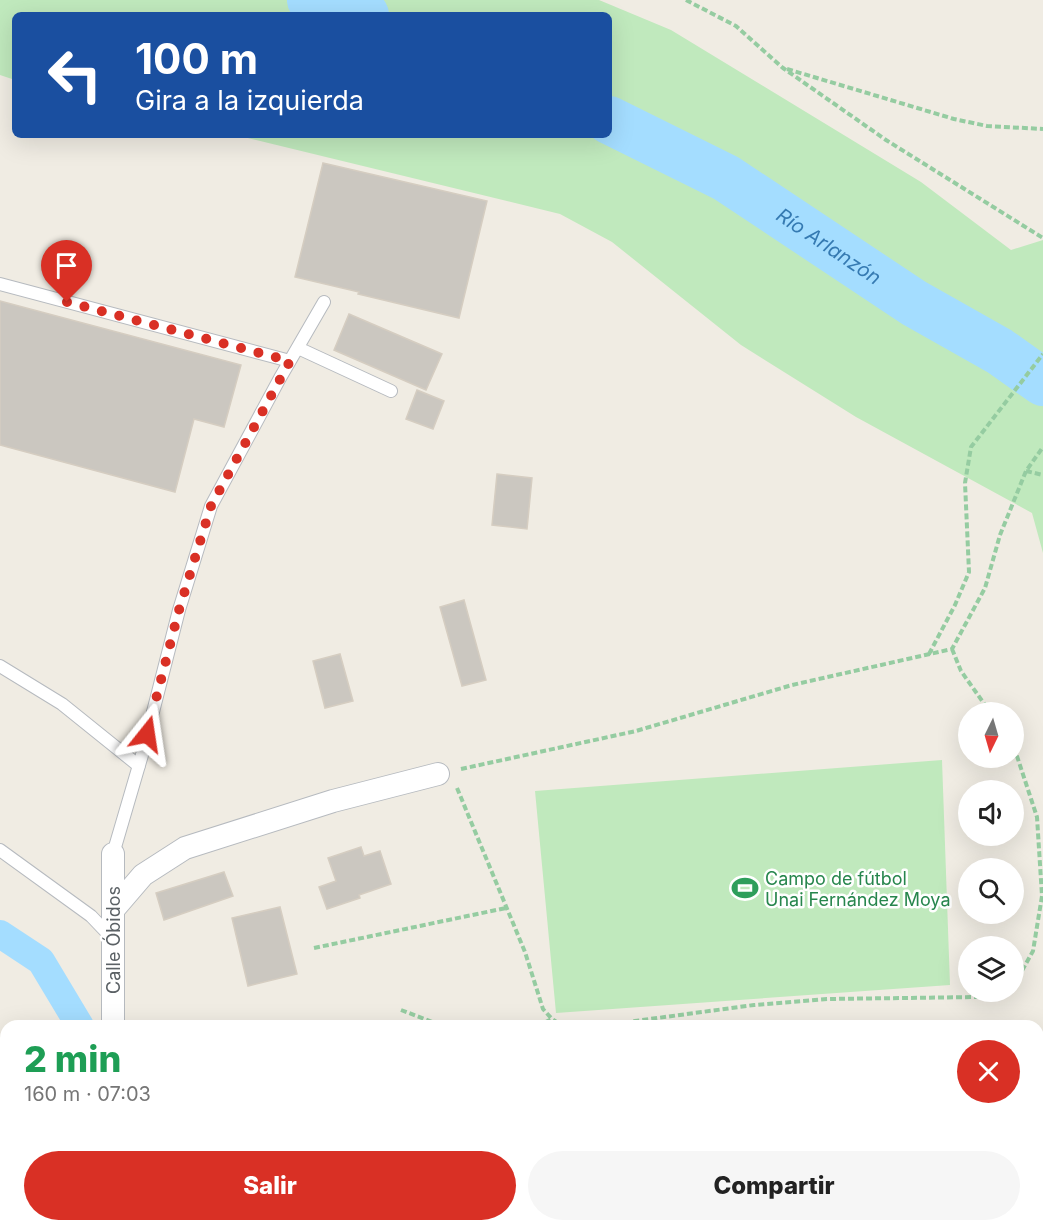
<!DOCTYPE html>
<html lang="es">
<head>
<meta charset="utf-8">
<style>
  :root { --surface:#fff; --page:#f6f6f6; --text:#222; --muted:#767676; --accent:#d93025 }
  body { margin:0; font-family:Inter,sans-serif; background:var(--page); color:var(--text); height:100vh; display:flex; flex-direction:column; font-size:22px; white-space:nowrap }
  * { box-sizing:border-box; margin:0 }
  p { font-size:20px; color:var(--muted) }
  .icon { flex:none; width:33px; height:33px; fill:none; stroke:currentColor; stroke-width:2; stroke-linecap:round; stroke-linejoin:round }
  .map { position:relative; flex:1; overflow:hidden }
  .side { position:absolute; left:0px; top:1020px; width:1044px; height:212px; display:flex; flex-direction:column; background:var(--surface); border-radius:18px 18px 0 0; box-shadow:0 6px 24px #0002 }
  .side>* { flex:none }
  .guide { position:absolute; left:12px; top:12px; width:600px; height:126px; border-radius:9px; box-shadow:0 6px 24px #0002; background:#1a4fa0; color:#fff; overflow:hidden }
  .needle { width:39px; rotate:185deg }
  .fabs { position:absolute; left:958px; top:702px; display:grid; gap:12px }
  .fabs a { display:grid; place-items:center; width:66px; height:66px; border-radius:50%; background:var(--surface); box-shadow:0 6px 24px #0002; font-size:30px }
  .pin { position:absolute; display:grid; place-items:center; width:51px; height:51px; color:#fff; margin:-62px -26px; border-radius:50% 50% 50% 0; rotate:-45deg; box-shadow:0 0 6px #0007 }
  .pin .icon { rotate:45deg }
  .me { position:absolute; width:66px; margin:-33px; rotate:15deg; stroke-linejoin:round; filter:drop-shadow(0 0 4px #0008) }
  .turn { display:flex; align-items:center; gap:21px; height:126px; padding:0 24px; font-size:27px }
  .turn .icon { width:78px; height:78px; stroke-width:2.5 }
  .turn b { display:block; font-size:42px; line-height:51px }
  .round { display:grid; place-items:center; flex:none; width:63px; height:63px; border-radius:32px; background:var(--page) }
  .overview { display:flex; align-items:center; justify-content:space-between; height:102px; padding:0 24px }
  h1 { font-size:36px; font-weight:800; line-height:45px; color:#1e9e55 }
  .button { display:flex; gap:12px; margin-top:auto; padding:12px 24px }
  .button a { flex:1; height:69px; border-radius:36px; background:var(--accent); color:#fff; font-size:24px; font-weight:800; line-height:69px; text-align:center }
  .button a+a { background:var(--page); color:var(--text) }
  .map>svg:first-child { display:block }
  .green { fill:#c0e9bd }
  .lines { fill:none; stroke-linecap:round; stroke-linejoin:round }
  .canal { stroke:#a4ddff; stroke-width:28 }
  .river { stroke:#a4ddff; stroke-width:48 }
  .building { fill:#cbc7c0; stroke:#d5cdc1; stroke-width:1.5 }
  .lane-casing { stroke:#b6babf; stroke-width:14 }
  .street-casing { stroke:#b6babf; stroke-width:24 }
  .path { stroke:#95cca1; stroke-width:4; stroke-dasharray:6 3; stroke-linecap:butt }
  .lane { stroke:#fff; stroke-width:12 }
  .street { stroke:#fff; stroke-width:22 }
  .route { stroke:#d93025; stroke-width:10; stroke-dasharray:0 18 }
  .labels { text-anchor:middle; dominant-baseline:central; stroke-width:5; stroke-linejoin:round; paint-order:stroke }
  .leisure-label { font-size:18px; fill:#27864d; stroke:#fff; text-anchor:start }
  .street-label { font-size:18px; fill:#5b6165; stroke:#fff }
  .water-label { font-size:20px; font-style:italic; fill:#357ab2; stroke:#fff }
</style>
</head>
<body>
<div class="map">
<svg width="1043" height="1231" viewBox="0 0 1043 1231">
  <rect width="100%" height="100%" fill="#f0ece3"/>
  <path class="green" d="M0,0H599L671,30L921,182L1011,250L1043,240V553L1032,513L856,417L741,345L612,242L560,214L235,135H609V15H15V80L0,75Z
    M942,760L950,985L556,1013L535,791Z
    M17,1226H79V1231H20Z
    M124,1226H226L234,1231H123Z"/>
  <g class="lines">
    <path class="canal" d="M0,934L41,961L80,1026
      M1038,1220L1043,1222
      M286,1226L294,1231
      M844,1231L855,1226"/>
    <g class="river">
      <path d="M311,0L365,15"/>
      <path id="s1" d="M609,120L726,178L914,303L999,351L1043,382"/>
    </g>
  </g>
  <path class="building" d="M323,163L487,201L459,318L358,294L359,292L295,277Z
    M0,301L241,365L224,427L194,419L175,492L0,445Z
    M349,314L442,354L426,390L334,350Z
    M417,390L444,401L433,429L406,419Z
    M497,474L532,478L527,529L492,525Z
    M464,600L486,680L462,686L440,607Z
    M340,654L353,701L325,708L313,661Z
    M361,847L364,856L380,851L391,884L359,895L360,898L327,909L319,887L336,881L328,858Z
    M224,872L233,896L164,920L156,893Z
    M280,907L297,974L248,986L232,918Z"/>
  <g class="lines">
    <g class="lane-casing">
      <path id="lane" d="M0,284L290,361
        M298,348L391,391
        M0,666L62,704L139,766
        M0,850L91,916L113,939
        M113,854L142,755L179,610L211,506L280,378L324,302"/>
    </g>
    <g class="street-casing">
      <path id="street" d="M113,910L143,875L185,848L333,801L438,774
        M113,1026V854
        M0,1106L6,1107
        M108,1231V1226"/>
    </g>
    <path class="path" d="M686,0L736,26L783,68L886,140L1043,238
      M787,69L954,119L987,126L1043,129
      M1026,471L1043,475
      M952,649L961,671L990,712
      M929,654L955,605L969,572L965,483L971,447L1043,354
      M1014,747L1037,817L1042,896L1033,951L1014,985
      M461,769L636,731L792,685L952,649L985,588L1000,535L1026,471L1043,447
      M457,788L525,952L543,1009L552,1019L563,1026
      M314,948L506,908
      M401,1010L443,1026
      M537,1026L552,1019
      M616,1026L635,1021L754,1005L827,999L979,997L1010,992
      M0,1217L6,1225"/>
    <use href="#lane" class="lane"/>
    <use href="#street" class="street"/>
  </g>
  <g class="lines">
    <path class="route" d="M67,302L290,361L211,506L179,610L147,734"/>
  </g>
  <defs>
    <g id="stadium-bare" transform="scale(2.07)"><path d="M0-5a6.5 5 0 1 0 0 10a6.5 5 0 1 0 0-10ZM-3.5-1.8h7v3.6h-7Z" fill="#2e9e5b" stroke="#fff" stroke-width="2.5" paint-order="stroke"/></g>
  </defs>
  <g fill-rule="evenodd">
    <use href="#stadium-bare" x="745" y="888"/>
  </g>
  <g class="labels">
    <g class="leisure-label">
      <text x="765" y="878">Campo de fútbol<tspan x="765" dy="21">Unai Fernández Moya</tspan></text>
    </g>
    <g class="street-label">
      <text transform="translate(113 940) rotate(-90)">Calle Óbidos</text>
    </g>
    <g class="water-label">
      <text stroke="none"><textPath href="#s1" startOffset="254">Río Arlanzón</textPath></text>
    </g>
  </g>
</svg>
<div class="fabs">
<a><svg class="needle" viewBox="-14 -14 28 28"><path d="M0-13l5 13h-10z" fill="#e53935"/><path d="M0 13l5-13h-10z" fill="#767676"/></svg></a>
<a><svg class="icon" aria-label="sound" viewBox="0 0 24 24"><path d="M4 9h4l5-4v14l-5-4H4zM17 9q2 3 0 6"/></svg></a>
<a><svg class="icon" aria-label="search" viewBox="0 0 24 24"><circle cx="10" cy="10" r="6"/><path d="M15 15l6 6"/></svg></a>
<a><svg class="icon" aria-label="layers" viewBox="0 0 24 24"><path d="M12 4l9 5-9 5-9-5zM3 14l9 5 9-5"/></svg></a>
</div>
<div class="pin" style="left:67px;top:302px;background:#d93025"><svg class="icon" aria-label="arrive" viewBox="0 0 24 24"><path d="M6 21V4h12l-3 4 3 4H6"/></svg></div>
<svg class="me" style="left:147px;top:734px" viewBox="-20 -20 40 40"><path d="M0-17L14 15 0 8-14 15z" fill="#d93025" stroke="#fff" stroke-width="4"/></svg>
<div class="guide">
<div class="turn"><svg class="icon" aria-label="left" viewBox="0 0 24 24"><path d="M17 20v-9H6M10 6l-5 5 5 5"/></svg><div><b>100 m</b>Gira a la izquierda</div></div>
</div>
<section class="side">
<div class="overview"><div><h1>2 min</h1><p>160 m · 07:03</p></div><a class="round" style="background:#d93025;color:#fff"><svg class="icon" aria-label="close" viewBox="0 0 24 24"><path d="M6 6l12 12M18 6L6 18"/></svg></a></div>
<div class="button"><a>Salir</a><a>Compartir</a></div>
</section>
</div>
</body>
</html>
